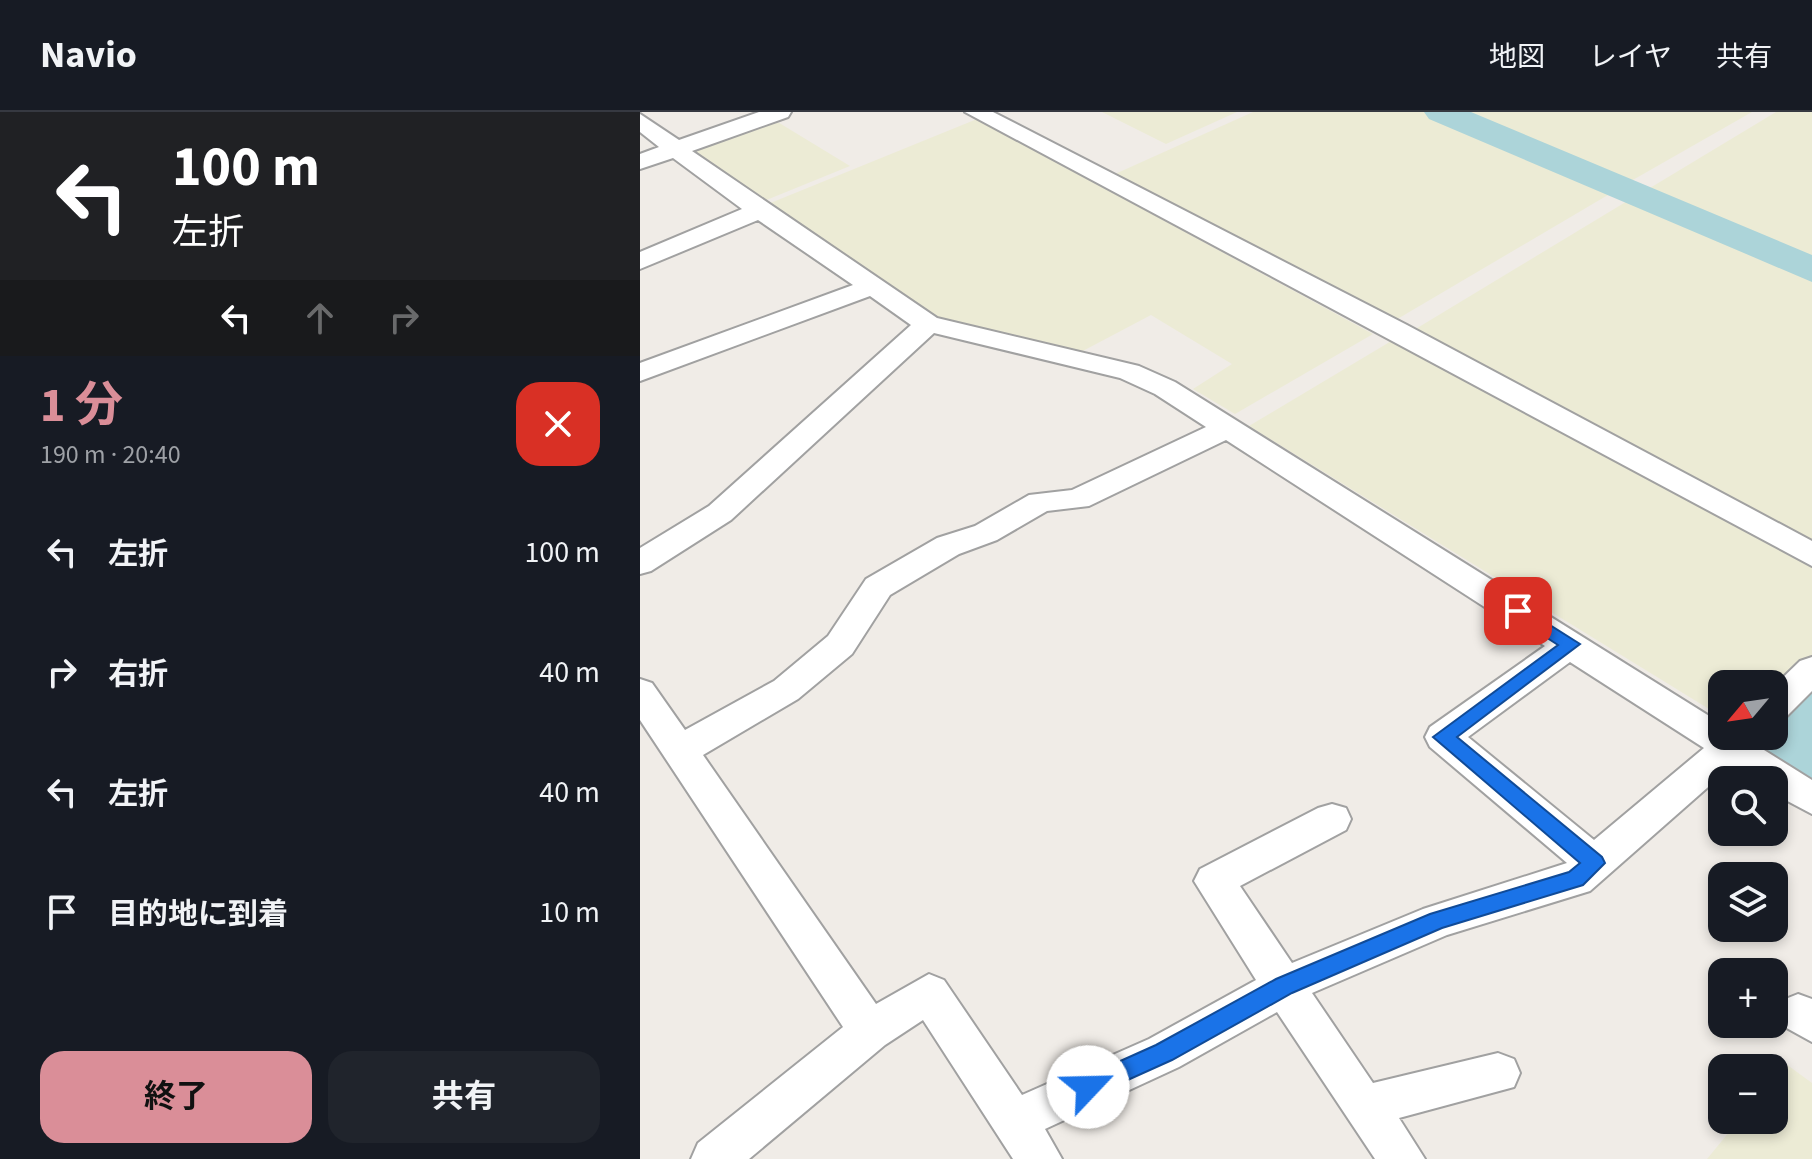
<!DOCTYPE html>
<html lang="ja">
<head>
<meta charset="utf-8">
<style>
  :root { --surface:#171b24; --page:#20242c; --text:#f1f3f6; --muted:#9ea1a6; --line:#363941; --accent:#da8e98 }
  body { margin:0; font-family:"Source Sans 3","Noto Sans JP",sans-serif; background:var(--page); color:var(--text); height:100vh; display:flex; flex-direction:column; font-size:30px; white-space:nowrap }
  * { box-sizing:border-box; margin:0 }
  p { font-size:26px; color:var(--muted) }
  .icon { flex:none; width:44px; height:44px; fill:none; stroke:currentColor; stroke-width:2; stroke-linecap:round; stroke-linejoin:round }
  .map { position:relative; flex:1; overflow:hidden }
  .details { display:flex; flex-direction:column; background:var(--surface); width:640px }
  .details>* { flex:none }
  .banner { background:#202124; color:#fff; overflow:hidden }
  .needle { width:52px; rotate:241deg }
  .fabs { position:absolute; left:1068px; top:558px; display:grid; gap:16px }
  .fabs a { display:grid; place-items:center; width:80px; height:80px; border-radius:16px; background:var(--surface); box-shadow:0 4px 12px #0003; font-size:40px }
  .pin { position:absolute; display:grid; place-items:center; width:68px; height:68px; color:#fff; margin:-34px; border-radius:16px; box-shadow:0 4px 12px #0006 }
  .me { position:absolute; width:88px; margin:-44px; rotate:66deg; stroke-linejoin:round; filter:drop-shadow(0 0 6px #0008) }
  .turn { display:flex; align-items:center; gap:28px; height:168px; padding:0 40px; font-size:36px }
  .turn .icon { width:104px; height:104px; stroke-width:2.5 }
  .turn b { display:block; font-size:56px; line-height:68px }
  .lanes { display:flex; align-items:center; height:76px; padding:0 40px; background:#0003; justify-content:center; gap:40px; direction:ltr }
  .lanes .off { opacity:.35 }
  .round { display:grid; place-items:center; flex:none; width:84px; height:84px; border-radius:24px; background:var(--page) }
  .summary { display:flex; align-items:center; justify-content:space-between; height:136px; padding:0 40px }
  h1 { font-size:48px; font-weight:700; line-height:60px; color:var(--accent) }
  .button { display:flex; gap:16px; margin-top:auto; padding:16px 40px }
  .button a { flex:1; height:92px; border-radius:24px; background:var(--accent); color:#111; font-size:32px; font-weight:700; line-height:92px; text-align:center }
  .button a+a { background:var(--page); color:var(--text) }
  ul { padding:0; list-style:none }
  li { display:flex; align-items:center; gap:24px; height:120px; padding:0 40px }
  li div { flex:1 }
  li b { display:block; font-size:30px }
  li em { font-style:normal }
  header { display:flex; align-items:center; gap:48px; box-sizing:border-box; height:112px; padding:0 40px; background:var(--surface); border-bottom:2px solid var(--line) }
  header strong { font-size:38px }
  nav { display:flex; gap:44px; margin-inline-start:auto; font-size:28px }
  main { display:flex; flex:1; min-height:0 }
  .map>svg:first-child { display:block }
  .farmland { fill:#ecebd5 }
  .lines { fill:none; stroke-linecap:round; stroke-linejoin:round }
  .river { fill:#acd4d9; fill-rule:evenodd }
  .minor-casing { stroke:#a1a1a1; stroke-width:4 }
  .minor { fill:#fff; fill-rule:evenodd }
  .route { fill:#1a73e8; stroke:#114b97; stroke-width:2 }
</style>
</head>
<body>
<header>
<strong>Navio</strong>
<nav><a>地図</a><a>レイヤ</a><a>共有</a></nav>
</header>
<main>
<section class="details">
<div class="banner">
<div class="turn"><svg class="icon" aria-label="left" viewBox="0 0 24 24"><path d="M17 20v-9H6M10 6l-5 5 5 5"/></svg><div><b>100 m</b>左折</div></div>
<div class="lanes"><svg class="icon" aria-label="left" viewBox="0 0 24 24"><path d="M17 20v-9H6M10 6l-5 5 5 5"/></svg><svg class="icon off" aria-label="ahead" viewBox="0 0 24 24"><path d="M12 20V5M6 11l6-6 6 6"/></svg><svg class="icon off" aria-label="right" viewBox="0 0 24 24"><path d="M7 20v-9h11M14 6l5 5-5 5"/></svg></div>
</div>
<div class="summary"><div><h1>1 分</h1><p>190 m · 20:40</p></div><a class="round" style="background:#d93025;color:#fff"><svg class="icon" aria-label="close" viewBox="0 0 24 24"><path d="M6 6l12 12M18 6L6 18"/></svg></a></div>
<ul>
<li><svg class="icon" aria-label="left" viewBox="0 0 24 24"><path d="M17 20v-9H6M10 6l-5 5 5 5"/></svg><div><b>左折</b></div><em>100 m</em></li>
<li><svg class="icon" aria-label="right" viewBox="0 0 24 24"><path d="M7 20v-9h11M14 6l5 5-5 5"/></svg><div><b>右折</b></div><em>40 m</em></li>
<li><svg class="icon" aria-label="left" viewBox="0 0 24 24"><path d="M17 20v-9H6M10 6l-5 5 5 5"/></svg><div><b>左折</b></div><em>40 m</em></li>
<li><svg class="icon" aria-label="arrive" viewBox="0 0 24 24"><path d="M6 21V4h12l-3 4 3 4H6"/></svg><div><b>目的地に到着</b></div><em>10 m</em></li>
</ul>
<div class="button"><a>終了</a><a>共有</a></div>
</section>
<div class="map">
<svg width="1172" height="1047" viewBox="0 0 1172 1047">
  <rect width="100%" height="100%" fill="#f0ece7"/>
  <path class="farmland" d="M462,0H597L526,32Z
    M613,0H787L973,80L754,209L475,62Z
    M814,0H1112L984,73Z
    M1136,0H1172V155L1000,82Z
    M337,7L733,222L595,302L553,277L592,252L511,203L439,241L300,208L128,92Z
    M136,9L210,54L124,89L52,40Z
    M989,88L1172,167V434L769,221Z
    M753,228L1172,453V543L1134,580V572H1082V605L609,314Z
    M1146,952L1172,971V1047H1067L1099,1008H1134V966Z"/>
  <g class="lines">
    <path class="river" d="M784,0H831L1172,143V170L789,7Z
      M1172,575V687C1144,678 1115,664 1101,638L1109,624H1134V599L1152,581Z"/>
    <g class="minor-casing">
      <path id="minor" d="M119,0H151L148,5L52,39L297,206L499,254L535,270L1082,612V624H1121L1116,633L1172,668V702L1134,682V668H1113L1092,654L950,779L807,823L672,881L733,971L858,941L874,947L880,961L874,975L759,1006L785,1047H735L637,900L539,955L405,1017L422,1047H373L283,908L245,933L109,1047H51L58,1031L203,915L0,608V567L12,571L45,618L134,569L188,524L226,467L297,426L335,414L389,383L432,378L566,315L515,282L480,266L294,221L91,408L11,459L0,462V436L69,394L271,213L230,184L0,269V251L213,173L118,108L0,157V140L102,97L33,46L0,57V42L19,35L0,20V2L39,28ZM586,328L905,534L790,615L785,625L790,635L927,751L783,797L652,851L600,774L706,718L711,707L706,696L692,692L678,696L560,757L554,769L616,868L509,927L382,983L304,868L289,862L236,892L63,643L158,587L212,542L250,483L319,442L357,428L407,399L449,394ZM930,550L1064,636L954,728L828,625Z
        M325,0H353L767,213L1172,429V454Z
        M1172,545V579L1147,604L1134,608V574L1160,549Z
        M1158,882L1172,887V930L1143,914L1137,901L1143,888Z"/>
    </g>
    <use href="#minor" class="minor"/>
  </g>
  <path class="route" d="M878,493L940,532L817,625L962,745L965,751L943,773L802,816L652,881L532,948L448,986L440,983L436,975L440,967L516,933L636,867L790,802L929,760L940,751L793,625L918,533L872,503L869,499Z"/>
</svg>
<div class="fabs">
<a><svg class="needle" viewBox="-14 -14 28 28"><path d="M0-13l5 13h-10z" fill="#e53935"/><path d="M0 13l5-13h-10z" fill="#9ea1a6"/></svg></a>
<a><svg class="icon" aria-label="search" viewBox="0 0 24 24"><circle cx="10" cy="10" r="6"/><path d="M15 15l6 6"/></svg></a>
<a><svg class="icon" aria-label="layers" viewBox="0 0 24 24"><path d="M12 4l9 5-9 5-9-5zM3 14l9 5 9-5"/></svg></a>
<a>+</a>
<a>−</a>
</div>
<div class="pin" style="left:878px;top:499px;background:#d93025"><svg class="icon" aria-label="arrive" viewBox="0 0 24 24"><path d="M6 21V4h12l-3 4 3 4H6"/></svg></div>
<svg class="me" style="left:448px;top:975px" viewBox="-20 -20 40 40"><circle r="19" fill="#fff"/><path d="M0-13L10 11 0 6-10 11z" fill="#1a73e8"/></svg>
</div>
</main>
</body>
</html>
